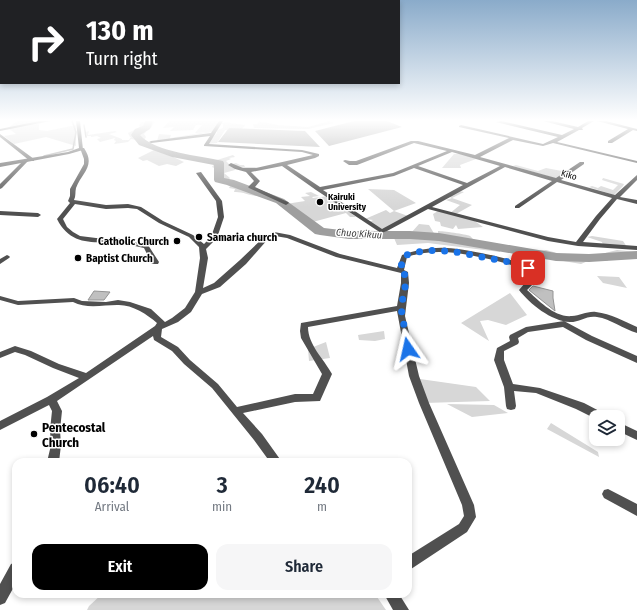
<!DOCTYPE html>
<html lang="en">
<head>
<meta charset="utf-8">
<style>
  :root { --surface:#fff; --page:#f6f6f7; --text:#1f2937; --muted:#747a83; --accent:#000 }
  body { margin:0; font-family:"Fira Sans Condensed",sans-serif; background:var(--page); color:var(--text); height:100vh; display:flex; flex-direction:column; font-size:15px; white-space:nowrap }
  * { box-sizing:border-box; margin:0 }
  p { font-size:13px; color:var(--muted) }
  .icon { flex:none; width:22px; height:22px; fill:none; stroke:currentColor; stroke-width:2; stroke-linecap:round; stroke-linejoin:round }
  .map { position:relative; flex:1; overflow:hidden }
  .drawer { position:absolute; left:12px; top:458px; width:400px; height:140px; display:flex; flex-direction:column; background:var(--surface); border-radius:12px; box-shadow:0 2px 6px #0003 }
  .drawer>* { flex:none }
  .guide { position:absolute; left:0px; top:0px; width:400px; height:84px; box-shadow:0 2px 6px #0003; background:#202124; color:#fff; overflow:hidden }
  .buttons { position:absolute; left:589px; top:410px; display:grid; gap:8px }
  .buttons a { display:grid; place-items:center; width:36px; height:36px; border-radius:8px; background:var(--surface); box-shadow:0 2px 6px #0003; font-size:20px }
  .pin { position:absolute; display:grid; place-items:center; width:34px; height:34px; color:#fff; margin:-17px; border-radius:8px; box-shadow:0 2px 6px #0006 }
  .me { position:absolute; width:44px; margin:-22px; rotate:349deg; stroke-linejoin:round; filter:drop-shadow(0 0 3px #0008) }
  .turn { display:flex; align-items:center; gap:14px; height:84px; padding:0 20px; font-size:18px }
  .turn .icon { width:52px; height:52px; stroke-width:2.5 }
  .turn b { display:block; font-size:28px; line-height:34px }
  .eta { display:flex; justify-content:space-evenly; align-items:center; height:68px; text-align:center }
  .eta b { font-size:24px; font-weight:600; line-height:28px }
  .primary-button { display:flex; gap:8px; margin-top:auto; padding:8px 20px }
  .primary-button a { flex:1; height:46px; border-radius:12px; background:var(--accent); color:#fff; font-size:16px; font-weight:600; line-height:46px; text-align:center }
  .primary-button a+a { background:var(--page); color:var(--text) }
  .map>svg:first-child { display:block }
  .green { fill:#d7d7d7 }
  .water { fill:#9e9e9e }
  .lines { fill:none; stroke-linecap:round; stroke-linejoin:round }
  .stream { stroke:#9e9e9e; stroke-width:1.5 }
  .river { fill:#9e9e9e; fill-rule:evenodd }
  .building { fill:#c0c0c0; stroke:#949494 }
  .minor { fill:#505050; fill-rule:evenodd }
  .tertiary { fill:#505050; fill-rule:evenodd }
  .route { stroke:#1a73e8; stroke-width:7; stroke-dasharray:0 12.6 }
  .poi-dot { fill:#000; stroke:#fff; stroke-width:1.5 }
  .labels { text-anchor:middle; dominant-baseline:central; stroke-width:3; stroke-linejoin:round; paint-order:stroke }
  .far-street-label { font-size:9px; fill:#000; stroke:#fff }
  .far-poi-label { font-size:9px; font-weight:bold; fill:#000; stroke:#fff; text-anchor:start }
  .far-water-label { font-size:10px; font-style:italic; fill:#3f3f3f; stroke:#fff }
  .poi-label { font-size:11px; font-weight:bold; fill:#000; stroke:#fff; text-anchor:start }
  .near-poi-label { font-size:13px; font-weight:bold; fill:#000; stroke:#fff; text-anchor:start }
</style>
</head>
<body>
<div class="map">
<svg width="637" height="610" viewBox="0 0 637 610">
  <rect width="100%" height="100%" fill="#fff"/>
  <path class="green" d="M17,121H48L39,124V130L47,131L76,125V146L46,137L14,144L4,136L16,134L8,128Z
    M155,121L151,128L144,130L146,132L144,134L146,137L144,140L149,142L131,139L128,142L114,144L116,141L114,140L115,138L100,142L97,139L101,138L97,136L91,137V136H87L86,132L89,131L88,135L115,131L117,132L109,134L122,139V140H129L131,137H130L128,133L140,127L139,126L141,122Z
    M169,121H221V123L230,122V123L245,125L241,131L225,130L217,143L206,144L217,133V130L223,128V124H219L212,132L157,141L159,134L171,135L170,138L207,132L195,133L202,125H196L193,130L170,131L174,127L163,128Z
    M259,121L278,125L308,127L329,121L334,123L308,129L254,128L253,124H257Z
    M156,149L184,162L176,166L167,164L159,166L147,160L143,161L138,158Z
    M454,154H462L476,159L460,165L461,168H442Z
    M233,155L235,157L229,158L231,159L226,161L229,164L228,165L236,163L240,165H244L245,167H258L252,169L234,167L235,170L224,173L230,178L227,182L246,185L266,195C254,199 245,191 234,192L235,189L229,188L230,186L227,185L230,183L234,186V184L218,180L217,177L219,170L212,167L217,160Z
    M516,165L538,171L546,168L567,172L558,179L513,166Z
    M603,178L624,184L623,186L614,195L589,187L592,186L598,188L601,186L613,190L618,185L602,180Z
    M368,189L394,190L416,203L394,211L408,216L382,230L369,222L373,220L365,219L386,210L390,213L394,211Z
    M459,191L464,192L452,198L472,205L456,214C467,215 475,221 483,227L458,229L456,225L453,229L441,226L440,222L435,221L433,214L438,211L449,214L460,205L446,200L452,198L447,196Z
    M311,192L319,196L312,197L313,198L328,196L356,217H350L346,213L309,223L286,204L305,201L301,197L310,196L305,193Z
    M419,224L429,225L435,235L438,236V231C442,231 466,234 470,236C473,238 473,241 477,242C485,244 492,245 500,246V252L428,243L397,245L394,238L344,236L335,232H360L362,230L388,232L394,238L411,233Z
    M592,236L623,241L627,247L603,245L602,242L587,237Z
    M546,250L568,256L589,257L617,250L637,252V257L611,258L607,261H588L581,264L516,253Z
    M597,276L619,277L627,288L603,283Z
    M510,293L527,315L506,325L488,320L480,321L489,341L461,323Z
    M384,331L385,339L375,341L359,340L358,335Z
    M326,342L330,358L309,361L308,349Z
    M420,379L476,387L490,401L424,403Z
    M447,404L494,405L508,413L472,417Z
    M551,423L598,452L599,457L547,429Z
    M102,594H375L386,610H87L89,606Z"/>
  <path class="water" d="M354,121H387L402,127L329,146L315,131Z
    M229,128L305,131L320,147L218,142Z"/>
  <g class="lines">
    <path class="stream" d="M84,125L86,137
      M44,156L73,149L76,132L72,121"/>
    <path class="river" d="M145,121H153L150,129L140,135C156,153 199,155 223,161L224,163V178L234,180L284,199L324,228L349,231H410L439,233L556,253L589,254L637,251V259L589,262L556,261L439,241L410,239H349L320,235L315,234L276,203L227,185L215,182L214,180V165L172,157L139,145L131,135L135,129L143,126Z"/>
  </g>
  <path class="building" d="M533,286L553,291V298L555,311L529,290Z
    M94,291L110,292L104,300H88Z"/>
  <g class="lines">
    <path class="minor" d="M39,121H50L0,131V129Z
      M219,121H223L209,144L302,150L319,154V156L315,158L287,165L320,187L393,173L447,151L414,143L357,165H349L343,161L345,160L350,161H356L411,141H418L475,155L509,138L459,127V126L461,125L543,144L558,137L496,122L501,121L562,135L574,129L543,121H552L578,127L588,121H594L582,128L583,130H579L557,142L637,161V163L553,143L543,146L513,140L480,157L556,178L580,162H584V164L561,180L615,195L637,175V180L620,197L637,200V204L617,199L600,219L583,242L637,246V250L578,246L548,241L428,209L387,231L381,233L316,190L282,166L251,172L260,181L255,187L288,202L289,203L286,205L249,188L248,187L254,181L246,172L235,169L228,165L231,163L243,168H256L313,155L302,152L204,146V145L210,136L151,143L149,142L151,141L211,133ZM452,152L500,166L467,183L418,166ZM505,167L552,181L515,206V208H519L557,182L612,198L596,216L576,242L548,237L432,207ZM414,168L463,185L382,229L323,190L394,176Z
      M597,121H606L637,129V131L633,130L612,143H608V141L628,129Z
      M0,134L34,159V161H30L0,137Z
      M80,148H84C96,166 82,172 76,188C75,192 76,196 74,200L106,205L128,204L141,207L163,221L193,235L204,244L211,237L218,217L216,201L196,173L201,172L222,201L224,217L217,238L206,249L208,258L203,288L214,283L240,260L264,237L274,232L290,235L340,254L397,268L402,255C416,250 432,247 447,248C466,249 525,260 537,272L533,284L527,290C538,300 555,318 572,316C580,316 587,311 596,312C611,314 624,321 637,327V333C623,329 611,319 597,317C587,315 580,322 570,322C551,321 530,304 519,290L525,283L529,273C519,267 508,264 497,261C468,254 436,247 407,257L404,270L408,272L409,283L405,316L419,376L429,403L474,505L476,517L467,532L408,571V556L459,524L464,516L462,505L419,403L409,376L397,311L308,327C308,345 324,359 332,374L320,401L295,402L243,413L262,434L282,462H270L254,440L212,388L184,364L172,351L154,340L153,336L57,401L62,411L60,430L61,445L59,462H47L51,445L50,430L52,411L49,405L0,430V421L47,397L79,378L53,368L25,355L15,352L0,358V352L15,346L31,351L59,364L86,373L155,326L157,323C147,314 131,304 117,305C103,305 86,309 73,302L18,305L0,300V296L18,301L74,298L82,301L106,302L118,300L130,302L151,309L165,322L172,318L185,308L195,292L200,258L199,247L189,237L159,223L137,209L128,208L106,209L75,204L63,219L67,227L73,232L80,236L96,238H124L130,241L148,245L159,262L158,264H152L144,248L126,244L122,242C95,242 71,247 57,219L70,203L68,201L70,196V189L84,164V159ZM275,236L287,238L336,257L401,273V283L397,306L301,323L300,331L301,338L322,374L313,394H295L237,407L218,384L190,360L178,347L161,337L162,329L178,322L191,312L202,294L220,287L246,264L268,239Z
      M24,160L28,161L2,188L0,189V184Z
      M0,211L38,213L41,215L38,217L0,215Z
      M7,255L9,256L10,257L9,258L0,264V259Z
      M564,321L592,336L637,356V363L586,340L563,327L528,332L518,338L519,342L518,344L504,351V360L513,384L540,388L584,403L605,414L606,417H596V419L576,409L536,393L514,391L516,406L515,409L511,410L507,409L506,406L504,387L494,360L497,348L510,341L509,337L510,335L526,327Z
      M618,422L637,431V440L618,431Z
      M608,489L637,504V516L604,498L602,494L604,490Z
      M16,562V583L5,603L0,605V584L11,564Z
      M384,594H399L409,610H393Z"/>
    <path class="tertiary" d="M76,121H80L83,150L69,154L0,167V163L68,152L79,148Z"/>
  </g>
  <linearGradient id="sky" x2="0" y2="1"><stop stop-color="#8aabca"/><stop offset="0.58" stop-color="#fff"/><stop offset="1" stop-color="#fff" stop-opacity="0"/></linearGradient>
  <rect width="637" height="207" fill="url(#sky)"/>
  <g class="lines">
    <path class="route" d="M408,349L401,308L406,282L404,272L400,270L404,256C432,245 460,253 488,258C501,261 515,262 528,268"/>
  </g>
  <g class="poi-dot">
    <circle cx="320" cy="202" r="4"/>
    <circle cx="199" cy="237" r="4"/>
    <circle cx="177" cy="241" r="4"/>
    <circle cx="78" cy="258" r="4"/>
    <circle cx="34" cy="434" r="4"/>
  </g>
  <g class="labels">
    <g class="far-street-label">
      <text transform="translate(569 175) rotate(17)">Kiko</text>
    </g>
    <g class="far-poi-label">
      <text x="328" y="197">Kairuki<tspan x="328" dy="10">University</tspan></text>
    </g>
    <g class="far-water-label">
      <text transform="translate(359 234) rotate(4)">Chuo Kikuu</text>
    </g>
    <g class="poi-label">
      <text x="207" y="237">Samaria church</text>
      <text x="169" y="241" text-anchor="end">Catholic Church</text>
      <text x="86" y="258">Baptist Church</text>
    </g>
    <g class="near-poi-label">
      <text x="42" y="427">Pentecostal<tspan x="42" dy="15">Church</tspan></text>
    </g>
  </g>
</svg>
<div class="buttons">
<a><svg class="icon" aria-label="layers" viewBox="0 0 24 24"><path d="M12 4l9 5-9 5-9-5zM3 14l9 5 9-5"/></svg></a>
</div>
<div class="pin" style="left:528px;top:268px;background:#d93025"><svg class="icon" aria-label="arrive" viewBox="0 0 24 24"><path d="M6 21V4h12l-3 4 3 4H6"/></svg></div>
<svg class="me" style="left:408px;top:349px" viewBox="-20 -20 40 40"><path d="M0-17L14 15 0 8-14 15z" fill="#1a73e8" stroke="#fff" stroke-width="4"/></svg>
<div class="guide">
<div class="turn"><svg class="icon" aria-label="right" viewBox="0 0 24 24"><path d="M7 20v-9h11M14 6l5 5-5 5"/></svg><div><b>130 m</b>Turn right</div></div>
</div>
<section class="drawer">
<div class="eta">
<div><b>06:40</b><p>Arrival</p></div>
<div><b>3</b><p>min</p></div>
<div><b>240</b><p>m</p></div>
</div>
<div class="primary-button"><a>Exit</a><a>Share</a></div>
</section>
</div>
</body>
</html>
